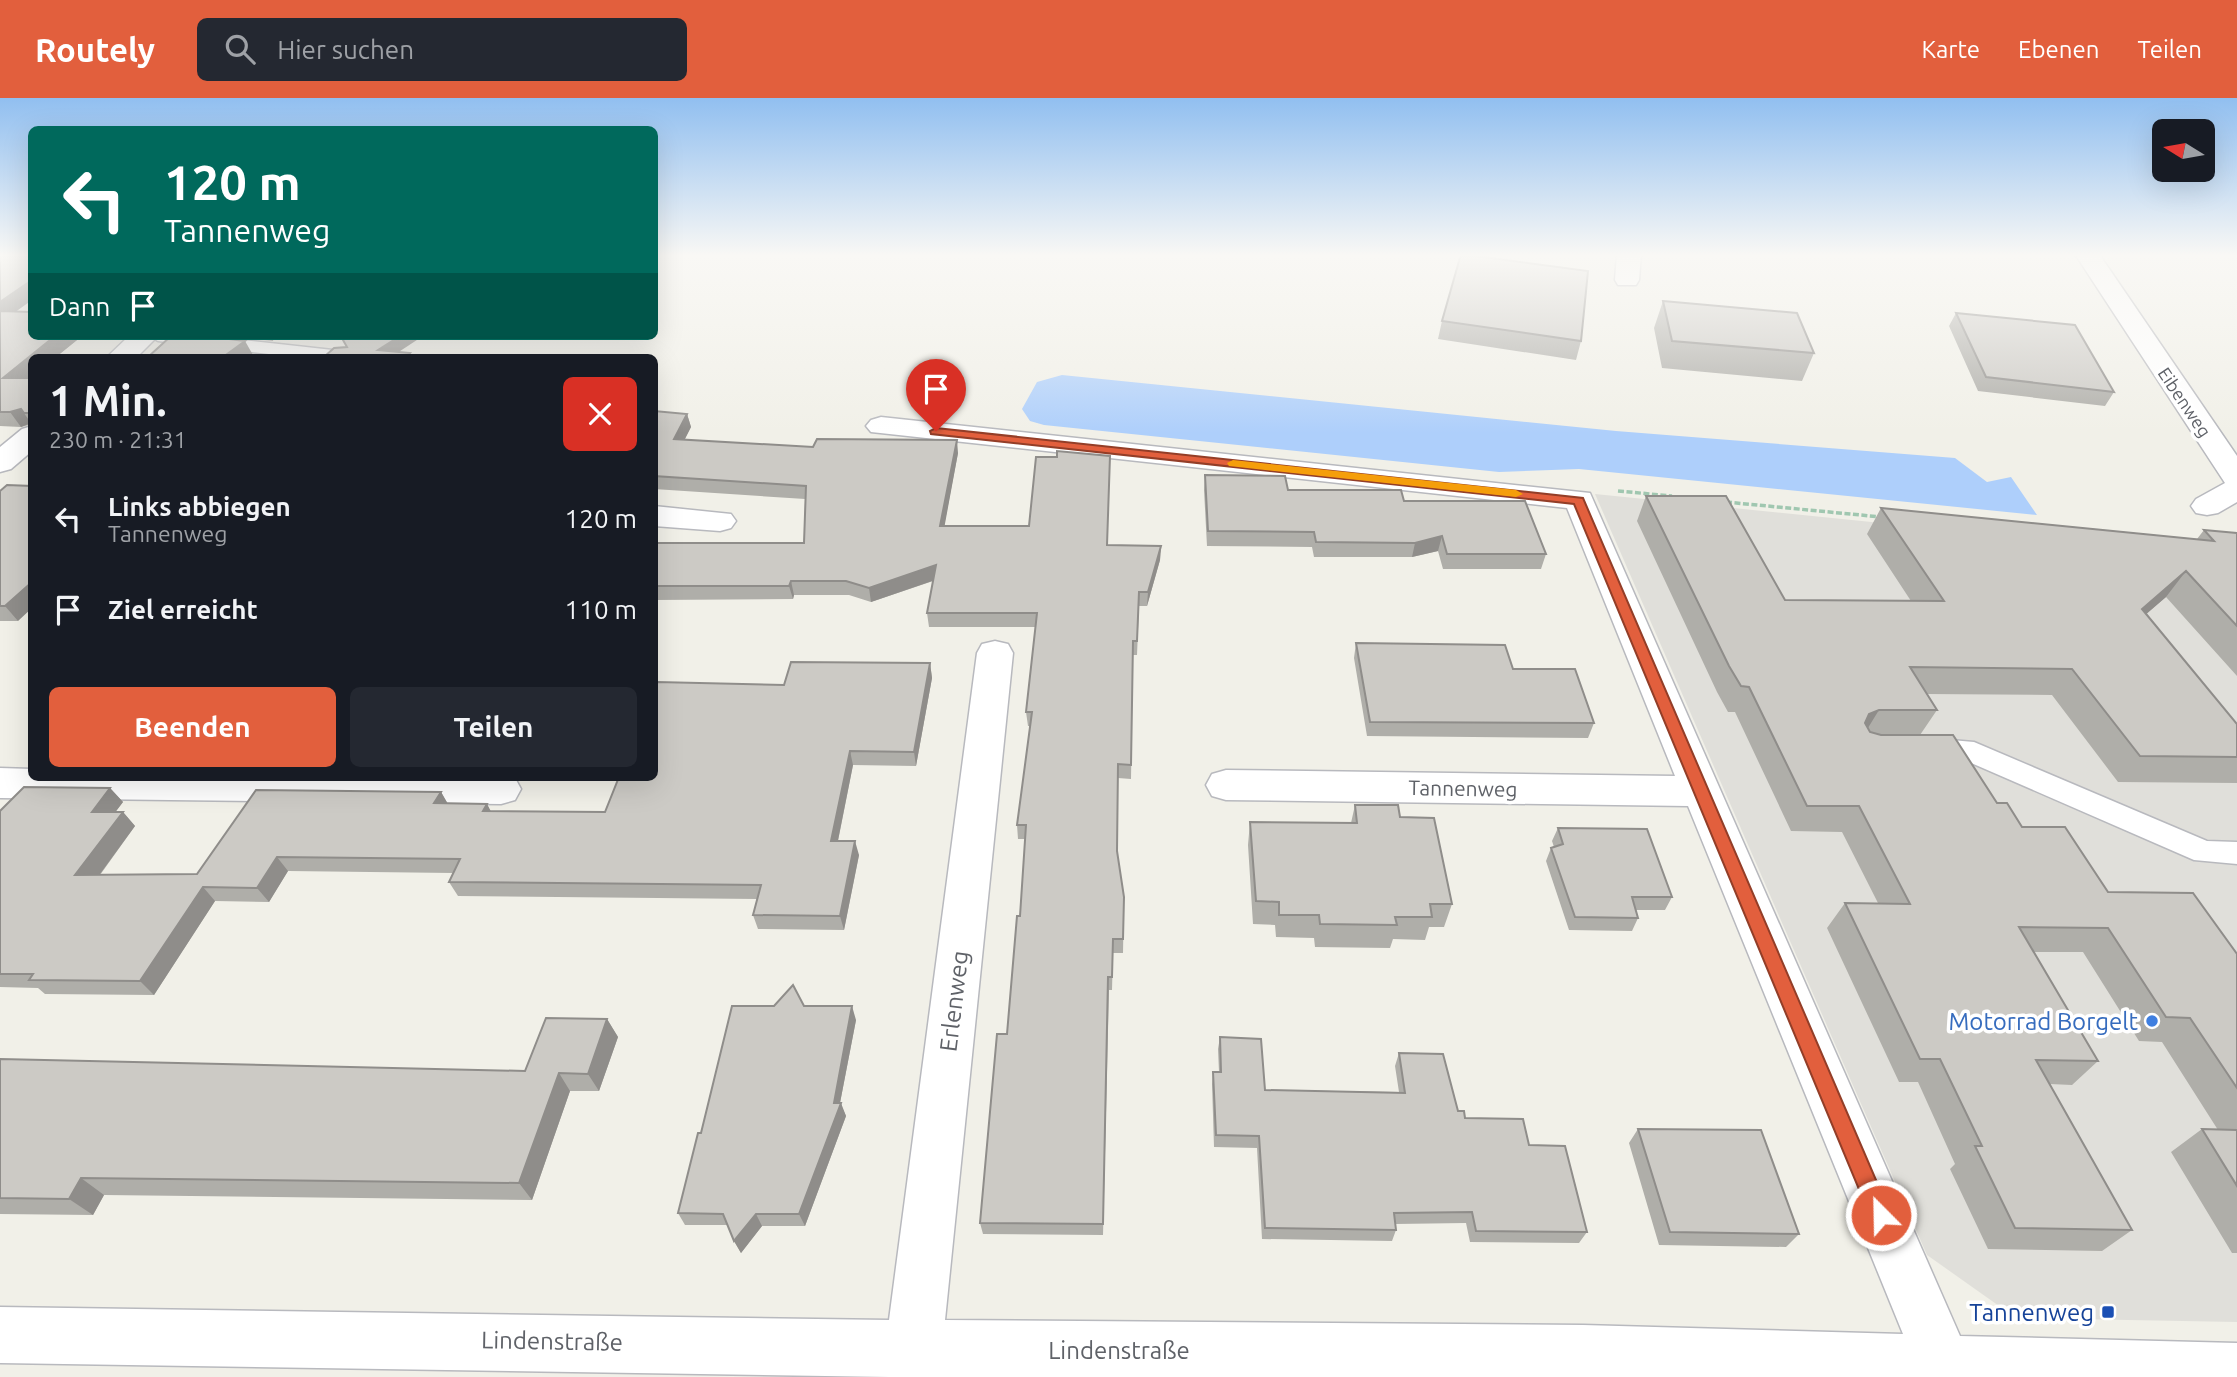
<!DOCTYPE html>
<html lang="de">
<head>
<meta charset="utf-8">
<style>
  :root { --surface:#171b24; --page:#242831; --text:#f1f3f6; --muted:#9ea1a6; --accent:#e25f3d }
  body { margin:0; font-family:Ubuntu,sans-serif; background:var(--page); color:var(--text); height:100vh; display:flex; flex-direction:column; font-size:26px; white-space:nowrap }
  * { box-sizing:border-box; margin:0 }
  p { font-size:23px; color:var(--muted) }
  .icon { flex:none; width:38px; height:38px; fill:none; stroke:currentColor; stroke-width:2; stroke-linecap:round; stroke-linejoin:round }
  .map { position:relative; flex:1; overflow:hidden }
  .drawer { position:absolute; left:28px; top:256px; width:630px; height:427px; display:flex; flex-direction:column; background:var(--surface); border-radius:10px; box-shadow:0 7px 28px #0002 }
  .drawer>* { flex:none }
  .guide { position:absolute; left:28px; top:28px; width:630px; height:214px; border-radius:10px; box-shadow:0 7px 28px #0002; background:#00695c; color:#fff; overflow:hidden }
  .needle { width:46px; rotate:281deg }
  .tools { position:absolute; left:2152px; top:21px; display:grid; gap:14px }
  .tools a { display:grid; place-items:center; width:63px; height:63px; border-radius:10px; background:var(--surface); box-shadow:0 7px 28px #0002; font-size:35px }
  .pin { position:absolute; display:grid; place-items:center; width:60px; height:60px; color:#fff; margin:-72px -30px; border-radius:50% 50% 50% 0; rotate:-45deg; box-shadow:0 0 7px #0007 }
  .pin .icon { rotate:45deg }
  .me { position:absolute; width:77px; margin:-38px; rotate:337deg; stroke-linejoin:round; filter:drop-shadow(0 0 5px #0008) }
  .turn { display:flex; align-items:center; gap:24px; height:147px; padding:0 21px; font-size:32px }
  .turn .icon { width:91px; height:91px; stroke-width:2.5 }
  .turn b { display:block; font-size:49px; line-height:60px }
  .then { display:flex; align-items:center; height:66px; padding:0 21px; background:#0003; gap:14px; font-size:26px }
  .round { display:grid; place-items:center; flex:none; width:74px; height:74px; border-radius:10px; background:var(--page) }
  .summary { display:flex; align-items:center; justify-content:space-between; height:119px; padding:0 21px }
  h1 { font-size:42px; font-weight:700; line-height:52px }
  .button { display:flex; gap:14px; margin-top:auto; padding:14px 21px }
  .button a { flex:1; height:80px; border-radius:10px; background:var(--accent); color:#fff; font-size:28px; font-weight:700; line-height:80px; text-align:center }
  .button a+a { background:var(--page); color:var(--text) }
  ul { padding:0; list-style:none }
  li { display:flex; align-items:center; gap:21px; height:91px; padding:0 21px }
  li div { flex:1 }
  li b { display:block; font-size:26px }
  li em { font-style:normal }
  header { display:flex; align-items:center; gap:42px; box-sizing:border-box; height:98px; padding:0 35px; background:var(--accent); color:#fff }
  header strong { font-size:33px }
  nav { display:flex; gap:38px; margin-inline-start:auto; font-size:24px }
  .search { width:490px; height:63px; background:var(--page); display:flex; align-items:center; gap:18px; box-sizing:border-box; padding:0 24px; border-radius:10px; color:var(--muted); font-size:26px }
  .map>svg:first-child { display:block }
  .industrial { fill:#e0dfda }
  .water { fill:#aecffb }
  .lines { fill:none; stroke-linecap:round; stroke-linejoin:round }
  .service-casing { stroke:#b8b9be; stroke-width:3 }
  .minor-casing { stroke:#b8b9be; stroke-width:3 }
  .path { stroke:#a0c7b0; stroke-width:3.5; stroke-dasharray:6 2.5; stroke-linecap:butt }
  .service { fill:#fff; fill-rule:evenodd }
  .minor { fill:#fff; fill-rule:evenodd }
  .wall { fill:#afaea9 }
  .shaded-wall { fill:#8f8d8a }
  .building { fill:#cccac5; stroke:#8f8d8a; stroke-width:2 }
  .route { fill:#e25f3d; stroke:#933e28; stroke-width:2 }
  .slow { fill:#f59e0b }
  .shop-dot { fill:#3f7fe0; stroke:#fff; stroke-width:2.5 }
  .transit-dot { fill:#1a4fb4; stroke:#fff; stroke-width:2.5 }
  .labels { text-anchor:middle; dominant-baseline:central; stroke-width:7; stroke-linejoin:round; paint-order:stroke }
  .far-street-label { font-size:18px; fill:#5f6268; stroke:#fff }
  .street-label { font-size:21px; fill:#5f6268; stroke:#fff }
  .near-street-label { font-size:24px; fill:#5f6268; stroke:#fff }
  .near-shop-label { font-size:24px; fill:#366cbe; stroke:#fff; text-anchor:end }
  .near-transit-label { font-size:24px; fill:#164399; stroke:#fff; text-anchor:end }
</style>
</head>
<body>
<header>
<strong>Routely</strong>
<div class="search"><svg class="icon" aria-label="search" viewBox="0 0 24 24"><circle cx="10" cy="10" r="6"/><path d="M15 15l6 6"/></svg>Hier suchen</div>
<nav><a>Karte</a><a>Ebenen</a><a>Teilen</a></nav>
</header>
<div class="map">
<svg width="2237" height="1279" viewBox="0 0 2237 1279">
  <rect width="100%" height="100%" fill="#f1f0e8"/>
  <path class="industrial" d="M1595,396L2237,461V1224L2016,1220L1927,1157Z"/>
  <path class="water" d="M1062,277L1616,333L1955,360L1987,384L2011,379L2037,417L1579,371L1499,374L1044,327L1030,323L1022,311L1037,284Z"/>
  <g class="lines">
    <g class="service-casing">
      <path id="service" d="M149,238H206L342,253L351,259H294L158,243Z
        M1928,640L1974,644L2207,743L2237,744V766L2194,762L1962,661L1919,657L1915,650L1919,643Z"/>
    </g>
    <g class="minor-casing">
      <path id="minor" d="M1617,156H1641L1639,182L1636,187H1618L1615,182Z
        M2075,156H2099L2237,358V404L2218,415L2207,417L2196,415L2191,408L2196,401L2225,385Z
        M129,238H158L137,259H107Z
        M881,319L1590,395L1960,1238L2237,1245V1279H889L0,1265V1209L889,1222L977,555L982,546L995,543L1008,546L1013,555L945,1222L1583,1227L1903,1236L1688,708L1226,702L1212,698L1206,687L1212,676L1226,672L1675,678L1567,410L871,334L866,328L871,322Z
        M32,328V353L11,371L0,374V349L22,331Z
        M654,408L731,416L736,423L731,430L720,433L654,428Z
        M0,670L32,671V679H511L515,680L521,691L515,702L501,706L0,700Z"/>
    </g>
    <path class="path" d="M1618,393L1672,398
      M1726,404L1881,419"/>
    <use href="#service" class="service"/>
    <use href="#minor" class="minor"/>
  </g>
  <path class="wall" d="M0,156L16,214L32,238H82L56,259H32V326L21,329L0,328Z
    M1663,203L1814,255L1802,283L1662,270L1654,230Z
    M1956,215L2114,294L2105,308L1978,293L1949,228Z
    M1442,223L1581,243L1576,262L1438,241Z
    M225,238H279L272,243Z
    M654,313L687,316L691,329L684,342L813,349L958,355L944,428H1029L1110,358L1107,447L1161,448L1160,462L1147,508H1139L1137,557H1133L1131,681L1118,680L1117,754L1124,799L1123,855H1113L1112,892H1109L1103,1137L983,1136L980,1125L1007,936L1020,818L1025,741H1018L1017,727L1030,628H1028L1026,614L1036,529H929L927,515L933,483L871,504L849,497H794L793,501L654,502V445H804L805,401L654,391Z
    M1205,377L1288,392L1404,403L1546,456L1541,471H1443L1438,453L1412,459H1314L1312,449L1207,448L1204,392Z
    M0,393L18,523H0Z
    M1646,398L1785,502L1911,503L1867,436L1881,410L2197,441L2204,432L2237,435V578L2166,499L2146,516L2237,626V685L2118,684L2052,597L1926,596L1937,612L1920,637L2022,729L2108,794L2237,856V1155H2232L2171,1054L2202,1031L2218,1032L2162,944L2139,943L2083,854H2033L2098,963L2072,987L2050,986L2132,1132L2102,1153L1988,1151L1950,1071L1955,1066L1918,984H1899L1827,830L1845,805H1878L1842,734L1791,733L1735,614H1728L1717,594L1637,423Z
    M1356,545L1513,571L1594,625L1588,640L1367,638L1354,560Z
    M930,565L932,580L916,668L853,667L838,743L859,757L844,832L758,831L753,817L757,801L458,798L449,784L453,775L288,773L269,804L215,803L154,897L45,896L38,890L0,889V713L110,690L123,704L115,714H123L135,728L100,777L197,776L441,694L448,706H487L490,713L605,714L784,587Z
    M1355,707L1400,719L1452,806L1444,829H1429L1425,842L1393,841L1390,850L1315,849L1314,840L1276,839L1275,827L1253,826L1248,747L1250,724L1351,725Z
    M1558,730L1672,799L1665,812H1636L1638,820L1632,833L1569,832L1546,763L1551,750L1554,749L1552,743Z
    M804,908L856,922L840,1005L846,1018L805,1128H762L741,1155L734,1143L728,1127H685L678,1115L701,1035Z
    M607,921L618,939L599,993H570L532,1102L104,1097L93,1117L0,1116V961L525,973Z
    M1220,939L1265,992L1399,994L1395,968L1399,955L1465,1020L1529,1047L1587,1134L1579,1145L1470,1144L1466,1125L1395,1126L1396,1132L1392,1143L1262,1141L1257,1050L1214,1049L1212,986L1213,974H1219L1218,951Z
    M1638,1031L1799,1136L1786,1149L1659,1147L1629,1045Z"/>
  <path class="shaded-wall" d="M32,182V202L0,225V204Z
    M55,238H82L56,259H32V279L3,280Z
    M270,238H279L272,243Z
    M400,238H423L391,259L378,252Z
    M245,243L253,257L250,259H223Z
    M21,311L31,325L21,329L10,314Z
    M687,316L691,329L678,355L674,341Z
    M957,342L958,355L942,442L940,428Z
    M1442,438L1438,453L1412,459L1415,445Z
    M1161,448L1160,462L1147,508L1148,494Z
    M936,467L938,481L871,504L869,490Z
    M2186,473L2166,499L2122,537L2142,511Z
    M791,483L794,497L793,501L789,488Z
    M32,484V510L18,523L5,508Z
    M930,565L932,580L916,668L914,654Z
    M1879,612L1863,638L1853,642L1869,616Z
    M850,653L853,667L835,757L831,743Z
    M110,690L123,704L105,728L92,714Z
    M441,694L449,708L434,705Z
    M487,706L495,721L483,713Z
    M123,714L135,728L89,791L75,777Z
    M855,743L859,757L844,832L840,818Z
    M277,759L288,773L269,804L257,790Z
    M203,789L215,803L154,897L140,883Z
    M852,908L856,922L839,1010L841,1005L846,1018L805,1128L799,1116L834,1005Z
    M607,921L618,939L599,993L588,976Z
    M559,975L570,993L532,1102L519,1085Z
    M81,1080L104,1097L93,1117L69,1101Z
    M756,1116L762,1128L741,1155L734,1143Z"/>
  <path class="building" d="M0,156H32V182L0,204Z
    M1461,156L1588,173L1581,243L1442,223Z
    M1663,203L1797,215L1814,255L1672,243Z
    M0,213L32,214V238H55L3,280H32V315H24L21,311L10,314H0Z
    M1956,215L2075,227L2114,294L1986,279Z
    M171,238H205L245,243L223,259H148Z
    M348,238H400L378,252L410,255L406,259H324L334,250L347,249L343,242Z
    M654,313L687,316L674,341L813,349L817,341L957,342L940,428H1029L1036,359H1057V353L1110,358L1107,447L1161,448L1148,494H1139L1137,543H1133L1131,667L1118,666L1117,753L1124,799L1123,841H1113L1112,879H1108L1103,1126L980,1125L997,936H1007L1017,818H1020L1026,727H1017L1032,614H1026L1037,515H927L936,467L869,490L846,483H791L789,488H654V445H804L806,388L654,378Z
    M1205,377L1285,378L1288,392H1401L1404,403H1525L1546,456H1447L1442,438L1415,445L1316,444L1314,434L1208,433Z
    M7,387L32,388V484L5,508H0V393Z
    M1646,398H1726L1785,502L1944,503L1881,410L2214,443L2204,432L2237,435V528L2186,473L2142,511L2237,626V659L2140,658L2072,571L1910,569L1937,612H1879L1869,616L1865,625L1870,634L1881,637H1953L1997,705H2007L2022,729H2065L2108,794L2193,795L2237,856V990L2190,920L2166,919L2108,830L2019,829L2098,963L2036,962L2132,1132L2015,1130L1975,1048H1982L1940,961H1920L1845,805L1910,806L1859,708H1807L1749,589L1741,588L1729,568Z
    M1356,545L1505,547L1513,571H1575L1594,625L1370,624Z
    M791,564L930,565L914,654L850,653L831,743H855L840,818L753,817L761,787L449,784L460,761L277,759L257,790L203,789L140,883L29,882L33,876H0V713L24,689L110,690L92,714H123L75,777L197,776L256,692L441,694L434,705L487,706L483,713L605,714L619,679H654V590L657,584L784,587Z
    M1355,707H1398L1400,719L1434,720L1452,806H1430L1432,819H1395L1397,827L1320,826L1319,817H1279V804L1256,803L1250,724L1357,725Z
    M1558,730L1647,731L1672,799H1632L1638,820L1575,819L1551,750L1563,746Z
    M793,887L804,908H852L834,1005H841L799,1116H756L734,1143L723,1116L678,1115L698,1035H701L732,908H774Z
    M546,920L607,921L588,976L559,975L519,1085L81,1080L69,1101L0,1100V961L525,973Z
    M1220,939L1261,941L1265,992L1405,995L1399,955L1443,956L1458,1013H1464L1465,1020L1523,1021L1529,1047L1565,1048L1587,1134L1476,1133L1472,1114L1394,1115L1396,1132L1265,1130L1259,1038L1216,1037L1213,974H1221Z
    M1638,1031L1761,1032L1799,1136L1670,1134Z
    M2202,1031L2237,1032V1088Z"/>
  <linearGradient id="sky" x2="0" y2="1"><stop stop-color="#91bff0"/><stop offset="0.47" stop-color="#f9f8f5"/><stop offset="1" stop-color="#f9f8f5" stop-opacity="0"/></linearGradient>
  <rect width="2237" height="335" fill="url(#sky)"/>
  <path class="route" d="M936,330L1583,400L1888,1110L1892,1117L1888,1125L1881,1128L1873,1125L1574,406L931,336L930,333Z"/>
  <path class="slow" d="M1233,362L1516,392L1523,396L1516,399L1229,368L1227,365Z"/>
  <circle class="shop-dot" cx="2152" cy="923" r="7"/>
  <rect class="transit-dot" x="2101" y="1207" width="14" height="14" rx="3.5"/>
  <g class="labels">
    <g class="far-street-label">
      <text transform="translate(2185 304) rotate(56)">Eibenweg</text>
    </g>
    <g class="street-label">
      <text transform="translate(1463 690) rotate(1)">Tannenweg</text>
    </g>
    <g class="near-street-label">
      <text transform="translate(954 903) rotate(-83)">Erlenweg</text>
      <text transform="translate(552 1243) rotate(1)">Lindenstraße</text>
      <text x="1119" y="1252">Lindenstraße</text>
    </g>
    <g class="near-shop-label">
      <text x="2138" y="923">Motorrad Borgelt</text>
    </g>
    <g class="near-transit-label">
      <text x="2094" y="1214">Tannenweg</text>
    </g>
  </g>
</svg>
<div class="tools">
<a><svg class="needle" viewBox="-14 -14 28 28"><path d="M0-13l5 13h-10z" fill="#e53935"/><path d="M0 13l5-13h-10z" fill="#9ea1a6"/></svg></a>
</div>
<div class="pin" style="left:936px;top:333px;background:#d93025"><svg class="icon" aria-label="arrive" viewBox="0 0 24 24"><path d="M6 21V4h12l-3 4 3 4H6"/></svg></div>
<svg class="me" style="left:1881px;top:1117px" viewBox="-20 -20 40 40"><circle r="17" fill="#e25f3d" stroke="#fff" stroke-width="3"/><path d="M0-11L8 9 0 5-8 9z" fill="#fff"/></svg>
<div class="guide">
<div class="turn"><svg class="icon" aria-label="left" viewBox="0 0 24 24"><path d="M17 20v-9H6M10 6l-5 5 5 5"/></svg><div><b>120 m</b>Tannenweg</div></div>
<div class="then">Dann<svg class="icon" aria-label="arrive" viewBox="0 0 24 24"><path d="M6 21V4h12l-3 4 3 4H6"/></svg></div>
</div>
<section class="drawer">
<div class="summary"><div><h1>1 Min.</h1><p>230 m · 21:31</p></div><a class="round" style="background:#d93025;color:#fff"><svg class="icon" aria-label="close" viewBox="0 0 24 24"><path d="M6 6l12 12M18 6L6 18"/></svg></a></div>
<ul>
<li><svg class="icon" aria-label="left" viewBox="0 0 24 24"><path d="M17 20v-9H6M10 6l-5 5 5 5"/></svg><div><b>Links abbiegen</b><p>Tannenweg</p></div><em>120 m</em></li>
<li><svg class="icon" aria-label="arrive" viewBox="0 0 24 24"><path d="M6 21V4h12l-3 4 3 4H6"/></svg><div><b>Ziel erreicht</b></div><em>110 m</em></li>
</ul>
<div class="button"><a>Beenden</a><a>Teilen</a></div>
</section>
</div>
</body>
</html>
